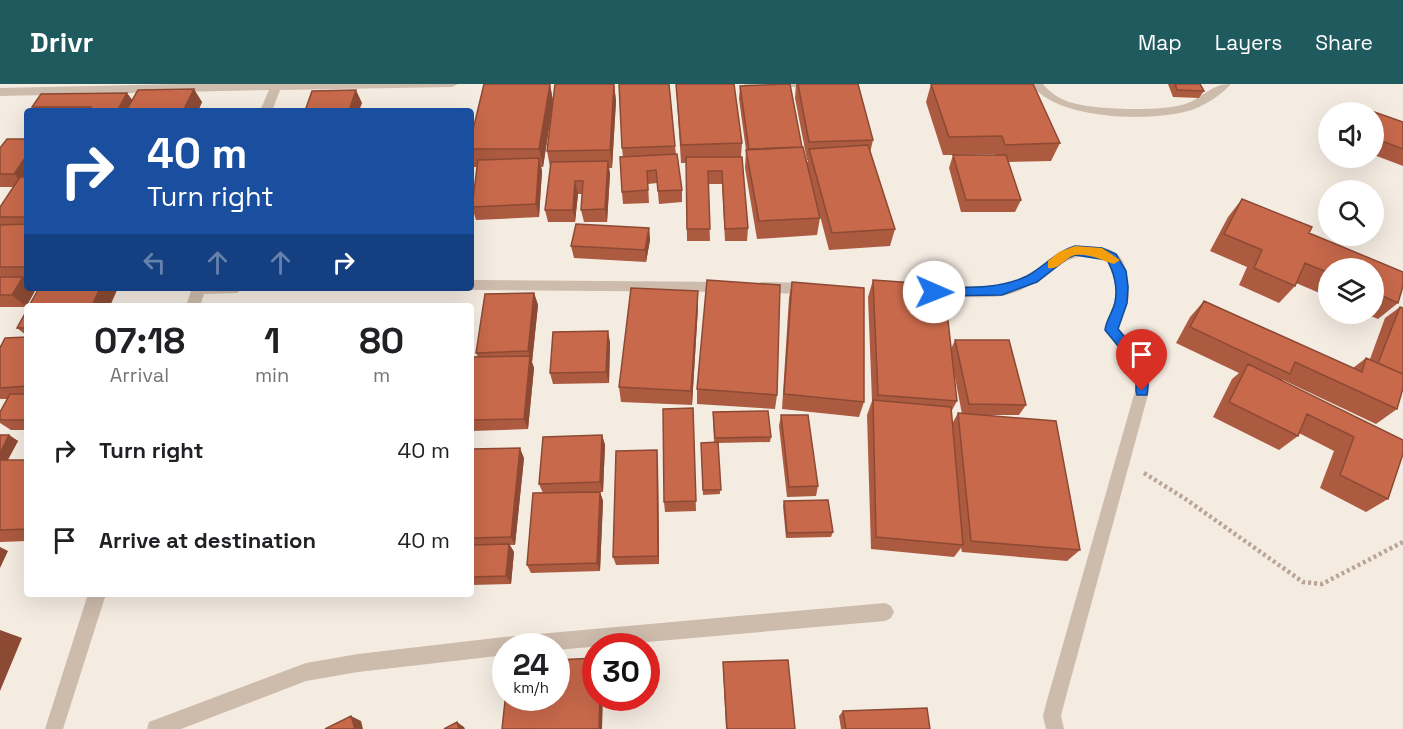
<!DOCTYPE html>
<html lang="en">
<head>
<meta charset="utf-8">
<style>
  :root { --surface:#fff; --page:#f2f2f2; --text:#202124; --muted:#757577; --accent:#1f5a5e }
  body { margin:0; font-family:"Space Grotesk",sans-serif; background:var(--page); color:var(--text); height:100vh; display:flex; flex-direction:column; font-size:22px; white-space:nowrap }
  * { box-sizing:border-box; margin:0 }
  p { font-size:20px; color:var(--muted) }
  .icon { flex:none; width:33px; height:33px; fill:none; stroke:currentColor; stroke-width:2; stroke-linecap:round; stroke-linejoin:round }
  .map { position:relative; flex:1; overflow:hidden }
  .sheet { position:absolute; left:24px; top:219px; width:450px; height:294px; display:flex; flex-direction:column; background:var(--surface); border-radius:6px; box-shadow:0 6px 24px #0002 }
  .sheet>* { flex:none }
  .guide { position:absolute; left:24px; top:24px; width:450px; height:183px; border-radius:6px; box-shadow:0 6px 24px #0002; background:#1a4fa0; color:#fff; overflow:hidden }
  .fabs { position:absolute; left:1318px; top:18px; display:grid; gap:12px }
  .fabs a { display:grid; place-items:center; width:66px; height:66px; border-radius:50%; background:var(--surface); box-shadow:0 6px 24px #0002; font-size:30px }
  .speed { position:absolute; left:492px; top:549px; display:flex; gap:12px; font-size:30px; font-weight:700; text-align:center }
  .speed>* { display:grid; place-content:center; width:78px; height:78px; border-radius:50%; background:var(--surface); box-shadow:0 6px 24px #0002; line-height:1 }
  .speed small { font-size:15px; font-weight:400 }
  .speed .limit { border:9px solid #d22; background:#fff; color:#111 }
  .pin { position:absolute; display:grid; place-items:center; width:51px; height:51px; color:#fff; margin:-62px -26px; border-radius:50% 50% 50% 0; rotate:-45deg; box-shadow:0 0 6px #0007 }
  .pin .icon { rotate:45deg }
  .me { position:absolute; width:66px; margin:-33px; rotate:91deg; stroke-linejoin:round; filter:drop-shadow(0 0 4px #0008) }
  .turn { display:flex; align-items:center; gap:21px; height:126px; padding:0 24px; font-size:27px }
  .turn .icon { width:78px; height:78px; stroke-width:2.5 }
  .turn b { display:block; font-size:42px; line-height:51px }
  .lanes { display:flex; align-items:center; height:57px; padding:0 24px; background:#0003; justify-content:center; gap:30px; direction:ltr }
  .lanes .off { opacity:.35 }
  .eta { display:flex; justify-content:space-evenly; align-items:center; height:102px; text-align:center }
  .eta b { font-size:36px; font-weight:600; line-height:42px }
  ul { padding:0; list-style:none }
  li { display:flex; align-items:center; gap:18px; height:90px; padding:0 24px }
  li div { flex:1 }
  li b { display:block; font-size:22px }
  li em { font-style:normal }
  header { display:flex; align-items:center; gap:36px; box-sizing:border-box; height:84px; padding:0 30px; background:var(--accent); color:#fff }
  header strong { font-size:28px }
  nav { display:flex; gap:33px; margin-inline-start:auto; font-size:21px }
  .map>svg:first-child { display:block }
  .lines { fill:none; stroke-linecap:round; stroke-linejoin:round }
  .path { stroke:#b9a596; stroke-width:4.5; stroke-dasharray:3 3; stroke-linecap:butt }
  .minor { fill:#cdbbac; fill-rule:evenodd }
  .wall { fill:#ac5a40; fill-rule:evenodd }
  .shaded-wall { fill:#8c4a34 }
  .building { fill:#c8694b; stroke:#8c4a34; stroke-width:1.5 }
  .route { fill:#1a73e8; stroke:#114b97; stroke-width:1.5 }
  .slow { fill:#f59e0b }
</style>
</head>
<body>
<header>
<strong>Drivr</strong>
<nav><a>Map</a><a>Layers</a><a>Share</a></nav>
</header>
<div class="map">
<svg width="1403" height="645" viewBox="0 0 1403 645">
  <rect width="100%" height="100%" fill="#f4ebe1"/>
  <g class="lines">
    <path class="path" d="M1144,389L1184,414L1303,498L1322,500L1403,458"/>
    <path class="minor" d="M182,0H458L452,3L280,6L272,27H260L269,6L0,12V4Z
      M743,0H836L830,3H749Z
      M1031,0H1043C1050,9 1059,14 1069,18C1094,26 1161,28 1185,20C1204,14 1210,0 1231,0C1220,12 1203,23 1188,27C1149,38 1056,36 1031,0Z
      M1075,162C1087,163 1106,161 1116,169C1128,178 1131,205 1128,218C1126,228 1119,235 1119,244L1150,283L1149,307L1064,620L1061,632L1064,645H1046L1043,632L1046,620L1135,307L1136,285L1105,246C1105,235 1112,229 1114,219C1118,205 1114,189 1107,176C1061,158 1045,206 1001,212C977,215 950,212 926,212L919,207L926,202C959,202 998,208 1027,191C1044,182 1056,168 1075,162Z
      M471,196L728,198L735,203L728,208L471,206L466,204H471Z
      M761,198L812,199L819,204C813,212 760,211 754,203Z
      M192,204H244L237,209L204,210L200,222H186Z
      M88,510H106L63,645H45Z
      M885,519L891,522L894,528L891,534L885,537L556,566V562H506V571L358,588L306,597L181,645H147L149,638L306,579L358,570L504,553Z"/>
  </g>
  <path class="wall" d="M550,0L553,17L614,0L616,17L612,84H609L610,90L607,138H584L581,126L582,110H578L575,138H548L545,126L550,83L547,67L553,19L543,83H541L542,87L539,133L476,136L472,123L477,83H474L471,73V54Z
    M676,0L742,59L741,73L748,144L747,157H725L722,100H708L710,157H687L686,79H681Z
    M796,0H858L873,56L870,69L895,145L890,162L829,166L819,128L820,134L817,151L757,155L745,84L746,66L739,15L740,2L802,64L807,79L808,76H807L795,14Z
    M931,0L1060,59L1051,77L1008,78L1021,116L1015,128H961L949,84L953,71H943L926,18ZM995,70V71H955Z
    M1168,0H1200L1204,7L1199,14L1173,13Z
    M132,16L202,18L198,27H35L32,23Z
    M1360,23L1403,38V82L1374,71V28H1355Z
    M27,55V195H26L36,205L26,223H0V123L14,103H0V64Z
    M675,62L676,70L682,106V118L659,120L657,99L648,100L649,119L623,120L622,108L623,73L622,64Z
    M1242,115L1312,143L1309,149L1403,188V202L1398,219L1378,235L1366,230H1374V184H1329V213L1296,199L1295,202L1279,219L1239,201L1247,183L1210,167L1228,133Z
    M649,144L650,156L646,178L574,174L571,162Z
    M873,196L951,265L955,256L1026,321L1019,331H976L1080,466L1067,477L962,468L961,464L954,473L871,465L867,331L872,317L868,213ZM953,283L962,330L958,329L952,340L951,328L957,317Z
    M792,198L864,318L859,333L782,325L789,214Z
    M534,209L538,221L532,278L534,284L528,345L471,347V283L478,273L476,269Z
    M1204,217L1353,284L1366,274L1370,275L1385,234L1400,223L1397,325L1376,340L1283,296L1282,297L1403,356L1388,415L1366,428L1320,404L1334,367L1299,349L1298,352L1279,366L1213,333L1232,295L1239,289L1176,259L1190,233Z
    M698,223L692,321L621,318L619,303Z
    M27,226V252L17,244Z
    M27,253V346H11L0,339V328L7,315H0V261L1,262Z
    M610,258L609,299L553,300L550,289Z
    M697,305L777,311L775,325L697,320Z
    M693,324L696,427L665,428L664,418Z
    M781,331L818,402L816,412L787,413L779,342Z
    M713,334L771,353L770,358L718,359L720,410L703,411L701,359L714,358Z
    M0,351H9L18,357L8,376H27V457L0,458Z
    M602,351L605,361L603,408H600L603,417L600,487L531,489L527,481L543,409L539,400Z
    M471,365L524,374L515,461H510L514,468L511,500L471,501Z
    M658,376L659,480L616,481L613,473Z
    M784,417L833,448L831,453L786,454L783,422Z
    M172,510H242L241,511L177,513Z
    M723,578L795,645H726L723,584Z
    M843,627L930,645H841L839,632Z"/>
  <path class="shaded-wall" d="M550,0L553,18L543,83L539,65Z
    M614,0L616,17L612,84L610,66Z
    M194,5L202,18L198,27H183Z
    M356,6L362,19L359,27H349Z
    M127,9L137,22L134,27H117Z
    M27,71V103L14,90Z
    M539,74L542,87L539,133L536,120Z
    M608,77L610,90L607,138L605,125Z
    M575,97L578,110L575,138L573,126Z
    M649,144L650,156L646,178L645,166Z
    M23,193L27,196V204H35L36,205L26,223L12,211Z
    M100,204H118L110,222H92Z
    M698,207V223L692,321L691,307Z
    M534,209L538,221L532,278L528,267Z
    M608,247L610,258L609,299L606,288Z
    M530,272L534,284L528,345L524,335Z
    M9,351L18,357L5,380L0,377V369Z
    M602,351L605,361L603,408L600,398Z
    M520,364L524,374L515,461L511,453Z
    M657,366L658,376L659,480L658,472Z
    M600,408L603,417L600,487L597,479Z
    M509,460L514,468L511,500L506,492Z
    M0,463L8,467L0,484Z
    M0,546L22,554L0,607Z
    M600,614H603L602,645H599Z
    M351,632L361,637L363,645H355Z
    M457,638L464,643L465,645H459Z"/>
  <path class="building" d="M484,0H550L539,65H471V54Z
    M555,0H614L610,66L547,67Z
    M619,0H669L675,62L622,64Z
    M676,0H734L742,59L681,61Z
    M790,0L802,63L749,65L740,2Z
    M798,0H858L873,56L809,58Z
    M931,0H1033L1060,59L1005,61L1002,52L949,53Z
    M1175,0H1200L1204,7L1177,6Z
    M194,5L183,27H126L138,6Z
    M356,6L349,27H305L312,7Z
    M127,9L117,27H89L91,23H32L41,10Z
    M1360,23L1403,38V65L1374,54V28H1357Z
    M7,55H27V71L14,90H0V64Z
    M868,61L895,145L832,149L809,65Z
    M803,63L820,134L759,137L746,66Z
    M677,70L682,106L658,107L656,86L647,87L648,106L622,108L620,73Z
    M953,71H1006L1021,116H966Z
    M686,73H742L748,144L725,145L722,87H708L710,145H687Z
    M539,74L536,120L472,123L478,76Z
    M608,77L605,125L581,126L583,97H575L573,126H545L551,78Z
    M20,93H27V133H0V123Z
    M1242,115L1312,143L1309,149L1403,188V202L1398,219L1374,208V184H1329V189L1305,179L1295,202L1254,184L1262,166L1224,150Z
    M27,140V183H0V141Z
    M576,140L649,144L645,166L571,162Z
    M0,193H23L12,211H0Z
    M707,196L780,201L777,311L697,305Z
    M873,196L944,201L957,317L878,311Z
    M792,198L864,204V318L784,310Z
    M39,204H100L92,222H29Z
    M631,204L698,207L691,307L619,303Z
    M534,209L528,267L476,269L485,210Z
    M1204,217L1362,288L1366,274L1403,290V304L1397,325L1295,278L1290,290L1190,243Z
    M1400,223L1403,224V290L1378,279Z
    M27,226V244H17Z
    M608,247L606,288L550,289L553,248Z
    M27,253V302L0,304V264L5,254Z
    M955,256H1009L1026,321L969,320Z
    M530,272L524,335L471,336V283L472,273Z
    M1248,280L1403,356V370L1388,415L1340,391L1354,353L1307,330L1298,352L1229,318Z
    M10,310H27V336H0V328Z
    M873,316L951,323L963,461L876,453Z
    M693,324L696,417L664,418L663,325Z
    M768,327L771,353L715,354L713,328Z
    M958,329L1056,337L1080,466L971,457Z
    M781,331H808L818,402L789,403Z
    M0,351H9L0,369Z
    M602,351L600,398L539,400L543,353Z
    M718,358L721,406H703L701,359Z
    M520,364L511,453L471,454V365Z
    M657,366L658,472L613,473L616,367Z
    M0,376H27V445L0,446Z
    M600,408L597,479L527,481L533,409Z
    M828,416L833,448L787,449L784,417Z
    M509,460L506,492L471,493V461Z
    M596,574V614H600L599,645H502L506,608V614H556V576Z
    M788,576L795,645H727L723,578Z
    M927,624L930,645H846L843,627Z
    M351,632L355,645H325Z
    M457,638L459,645H444Z"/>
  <path class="route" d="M1075,162L1102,164L1116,170L1126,187L1128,203L1127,219L1118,245L1150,283L1147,311H1137L1136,307V284L1105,246C1106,236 1113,228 1115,218C1118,204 1114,188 1107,176L1075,171L1068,174L1037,198L1002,211L934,212L928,208L934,203C965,203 998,206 1027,192C1044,183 1055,168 1075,162Z"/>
  <path class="slow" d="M1075,162L1102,164L1120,176L1114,180C1101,176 1089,169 1075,171C1064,174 1060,186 1048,184V177L1059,168Z"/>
</svg>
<div class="fabs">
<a><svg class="icon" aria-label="sound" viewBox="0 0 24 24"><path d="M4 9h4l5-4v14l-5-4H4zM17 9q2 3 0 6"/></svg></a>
<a><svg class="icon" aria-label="search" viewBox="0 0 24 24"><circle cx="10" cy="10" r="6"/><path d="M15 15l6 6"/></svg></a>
<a><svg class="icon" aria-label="layers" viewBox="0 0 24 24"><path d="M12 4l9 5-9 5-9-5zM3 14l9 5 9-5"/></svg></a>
</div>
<div class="speed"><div>24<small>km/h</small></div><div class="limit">30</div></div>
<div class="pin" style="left:1142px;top:307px;background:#d93025"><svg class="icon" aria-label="arrive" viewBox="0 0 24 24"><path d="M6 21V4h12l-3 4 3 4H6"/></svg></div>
<svg class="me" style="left:934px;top:208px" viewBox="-20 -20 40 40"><circle r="19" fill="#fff"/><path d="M0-13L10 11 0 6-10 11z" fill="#1a73e8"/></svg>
<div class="guide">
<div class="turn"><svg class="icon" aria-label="right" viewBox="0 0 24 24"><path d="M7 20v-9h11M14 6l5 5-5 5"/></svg><div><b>40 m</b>Turn right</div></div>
<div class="lanes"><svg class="icon off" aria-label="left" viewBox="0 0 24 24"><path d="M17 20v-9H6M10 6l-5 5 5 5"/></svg><svg class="icon off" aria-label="ahead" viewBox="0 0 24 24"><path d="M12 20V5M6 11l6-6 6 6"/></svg><svg class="icon off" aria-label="ahead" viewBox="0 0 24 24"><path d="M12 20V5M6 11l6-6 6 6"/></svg><svg class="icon" aria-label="right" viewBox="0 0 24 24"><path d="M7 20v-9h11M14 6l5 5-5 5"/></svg></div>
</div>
<section class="sheet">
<div class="eta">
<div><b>07:18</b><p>Arrival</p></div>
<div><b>1</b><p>min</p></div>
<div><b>80</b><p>m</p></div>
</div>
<ul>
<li><svg class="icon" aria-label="right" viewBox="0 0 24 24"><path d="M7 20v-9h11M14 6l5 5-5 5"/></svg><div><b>Turn right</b></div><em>40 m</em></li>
<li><svg class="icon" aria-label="arrive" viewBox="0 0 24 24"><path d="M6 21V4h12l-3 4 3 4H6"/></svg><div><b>Arrive at destination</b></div><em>40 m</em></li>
</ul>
</section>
</div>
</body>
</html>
